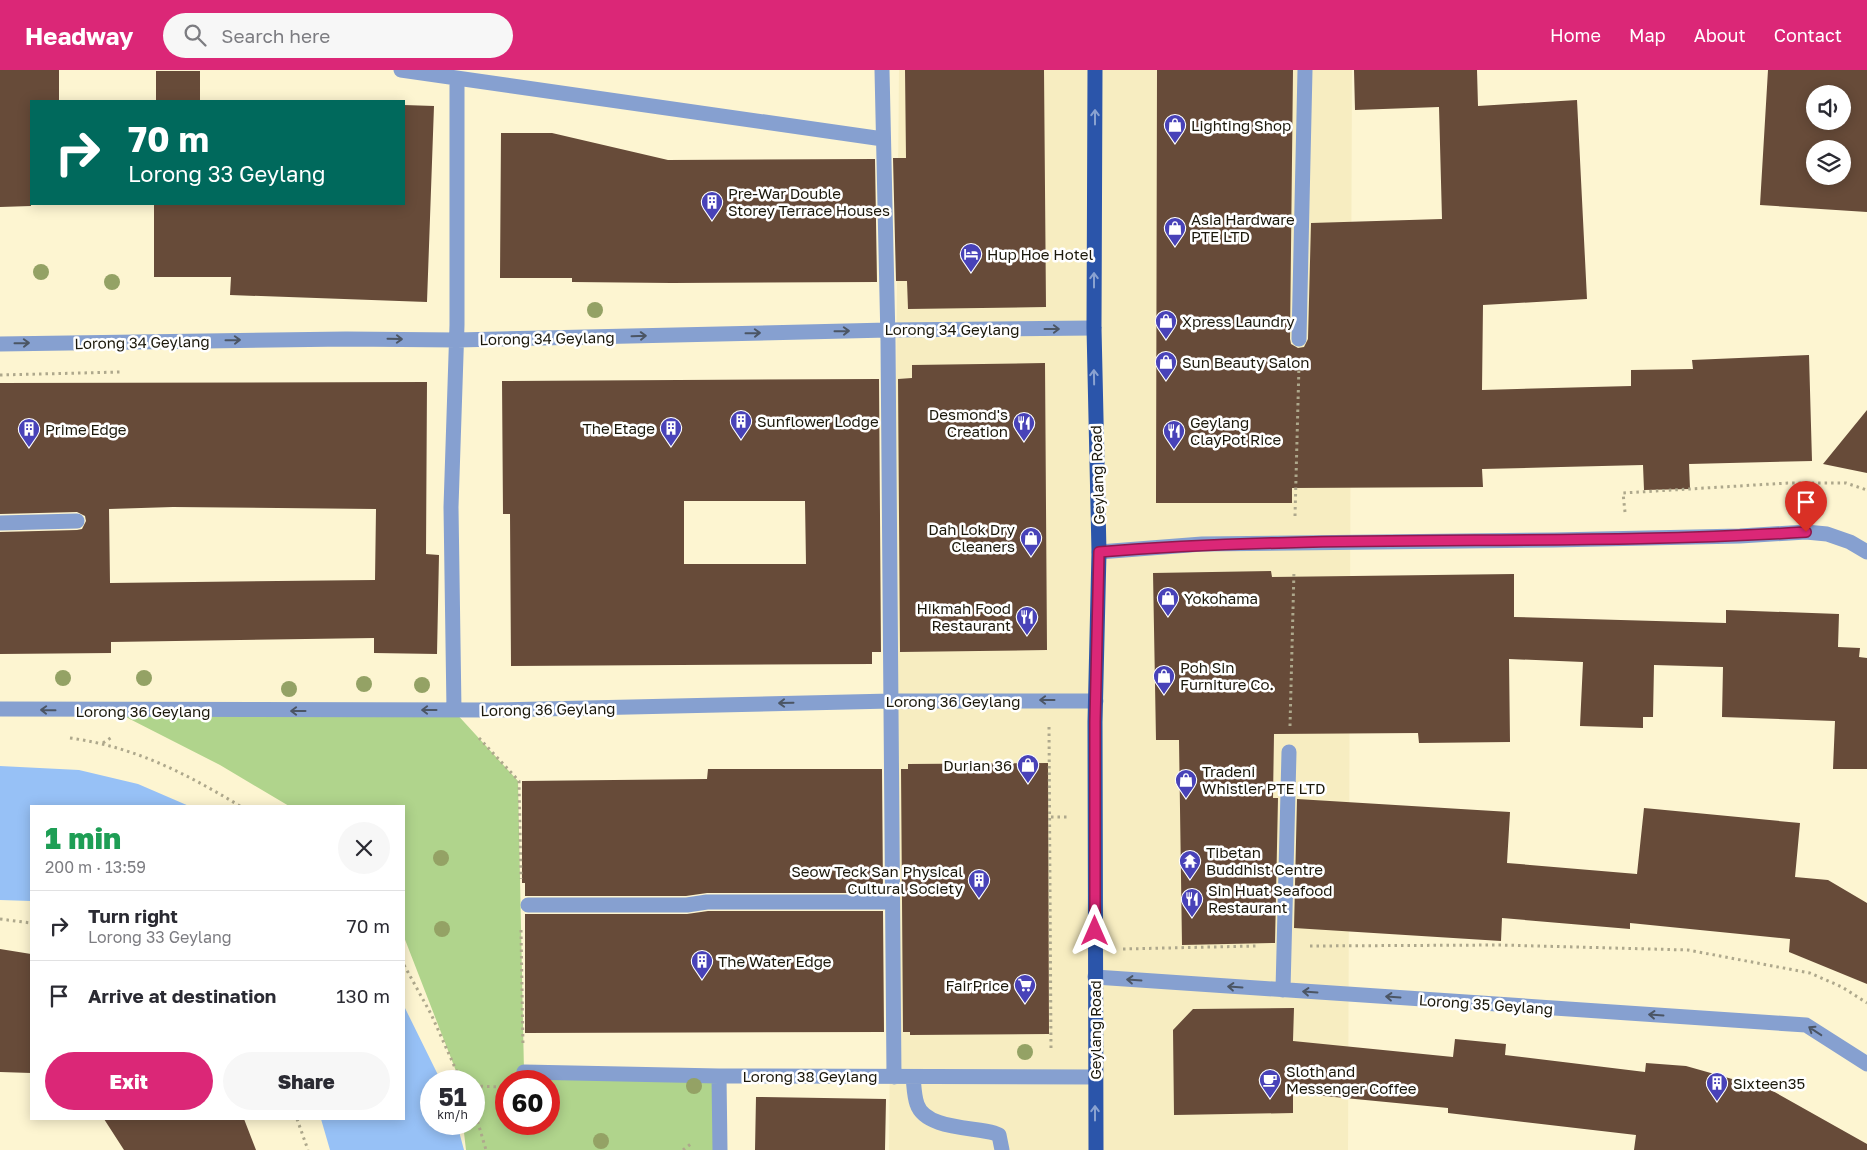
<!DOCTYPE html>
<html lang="en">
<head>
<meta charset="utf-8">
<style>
  :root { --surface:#fff; --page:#f7f7f7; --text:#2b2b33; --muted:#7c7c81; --line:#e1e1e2; --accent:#db2777 }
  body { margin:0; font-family:"Golos Text",sans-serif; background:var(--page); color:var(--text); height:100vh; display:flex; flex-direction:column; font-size:19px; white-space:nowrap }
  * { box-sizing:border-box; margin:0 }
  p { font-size:16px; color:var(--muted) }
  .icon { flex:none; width:28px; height:28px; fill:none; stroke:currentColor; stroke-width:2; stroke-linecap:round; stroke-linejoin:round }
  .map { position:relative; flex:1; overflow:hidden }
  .panel { position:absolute; left:30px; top:735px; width:375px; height:315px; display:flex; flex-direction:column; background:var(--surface); border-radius:0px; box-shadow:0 2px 12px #0003 }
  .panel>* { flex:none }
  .banner { position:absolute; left:30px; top:30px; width:375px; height:105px; border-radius:0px; box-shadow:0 2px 12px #0003; background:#00695c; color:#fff; overflow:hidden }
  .buttons { position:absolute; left:1806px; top:15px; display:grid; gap:10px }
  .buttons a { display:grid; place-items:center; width:45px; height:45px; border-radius:50%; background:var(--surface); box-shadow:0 2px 12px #0003; font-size:25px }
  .speed { position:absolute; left:420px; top:1000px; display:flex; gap:10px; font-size:25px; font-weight:700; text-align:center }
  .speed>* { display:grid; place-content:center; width:65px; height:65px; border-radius:50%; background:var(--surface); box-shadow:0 2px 12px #0003; line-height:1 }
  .speed small { font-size:12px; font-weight:400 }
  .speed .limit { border:8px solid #d22; background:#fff; color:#111 }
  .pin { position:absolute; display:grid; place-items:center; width:42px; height:42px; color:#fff; margin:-51px -21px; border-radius:50% 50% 50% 0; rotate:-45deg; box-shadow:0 0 5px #0007 }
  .pin .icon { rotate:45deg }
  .me { position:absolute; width:55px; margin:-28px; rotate:0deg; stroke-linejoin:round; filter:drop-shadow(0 0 4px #0008) }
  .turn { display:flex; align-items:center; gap:18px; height:105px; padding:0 15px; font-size:22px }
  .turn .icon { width:65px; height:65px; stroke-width:2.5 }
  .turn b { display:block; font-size:35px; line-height:42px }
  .round { display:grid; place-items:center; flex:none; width:52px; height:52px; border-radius:26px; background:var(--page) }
  .summary { display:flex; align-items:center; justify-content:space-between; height:85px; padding:0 15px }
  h1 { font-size:30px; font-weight:800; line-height:38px; color:#1e9e55 }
  .button { display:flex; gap:10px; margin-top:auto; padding:10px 15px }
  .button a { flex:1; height:58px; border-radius:30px; background:var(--accent); color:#fff; font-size:20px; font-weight:800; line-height:58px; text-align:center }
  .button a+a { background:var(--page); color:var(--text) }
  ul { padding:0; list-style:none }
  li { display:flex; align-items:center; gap:15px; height:70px; padding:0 15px; border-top:1px solid var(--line) }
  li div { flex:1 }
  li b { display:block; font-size:19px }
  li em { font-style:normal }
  header { display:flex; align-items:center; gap:30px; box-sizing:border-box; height:70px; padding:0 25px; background:var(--accent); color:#fff }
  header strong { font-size:24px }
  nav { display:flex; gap:28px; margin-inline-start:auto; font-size:18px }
  .search { width:350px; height:45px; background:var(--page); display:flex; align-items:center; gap:12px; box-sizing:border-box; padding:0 18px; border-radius:28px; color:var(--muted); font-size:19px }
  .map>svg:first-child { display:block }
  .built { fill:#f7edc1 }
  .green { fill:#b0d48c; fill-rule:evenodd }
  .water { fill:#97c1f6 }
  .building { fill:#674b39; fill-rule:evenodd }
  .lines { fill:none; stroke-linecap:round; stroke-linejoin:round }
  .path { stroke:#aea88c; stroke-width:3; stroke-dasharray:2.5 4; stroke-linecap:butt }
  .minor { stroke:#86a0d0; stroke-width:15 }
  .major { stroke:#2b55aa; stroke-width:15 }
  .tree { fill:#94a265 }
  .oneway { stroke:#8aa2d0 }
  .oneway2 { stroke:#4b5564 }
  .route-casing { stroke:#8e194d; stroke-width:12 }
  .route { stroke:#db2777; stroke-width:9 }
  .labels { text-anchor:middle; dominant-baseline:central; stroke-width:5; stroke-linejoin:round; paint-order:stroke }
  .poi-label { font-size:15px; fill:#1b180b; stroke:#fff; text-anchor:start }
  .street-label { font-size:15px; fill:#1b180b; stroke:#fff }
</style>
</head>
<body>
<header>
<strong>Headway</strong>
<div class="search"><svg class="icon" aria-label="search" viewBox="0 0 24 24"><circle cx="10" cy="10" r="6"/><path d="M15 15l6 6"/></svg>Search here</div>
<nav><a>Home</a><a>Map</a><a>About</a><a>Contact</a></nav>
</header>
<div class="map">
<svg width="1867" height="1080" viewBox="0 0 1867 1080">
  <rect width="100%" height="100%" fill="#fdf5d1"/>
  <path class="built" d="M899,0H1352L1348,1080H889Z"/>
  <path class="green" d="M114,641H454L518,711L524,1002L719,1006V1080H466L463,1054H474V1011H458L456,1001L404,867V736H289L220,695ZM506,1011H549V1054H506Z"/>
  <path class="water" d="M0,696L79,700L138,714L189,736H31V831L0,830Z
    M404,936L441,1011H431V1054H457L464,1080H330L321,1049H404Z"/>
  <path class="building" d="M0,0H59V31H31V136L0,137Z
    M905,0H1044L1046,237L908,239L907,211H896L893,88H906Z
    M1157,0H1293L1290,269L1291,274L1298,278L1304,277L1308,269L1311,153L1442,149L1439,37L1355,40L1354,0H1477L1478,36L1577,30L1587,229L1483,235L1482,320L1631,316V300L1693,299L1692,290L1809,285L1812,391L1689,394L1690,419L1644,420L1643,395L1561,397L1482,399L1483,417L1292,418V433H1156Z
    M1768,0H1867V142L1760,135ZM1815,24H1842V51H1815ZM1815,79H1842V106H1815Z
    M156,1H200V31H156Z
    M404,35L434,36L427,232L230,225L231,207H154V134H404Z
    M501,63H552L668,90L875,89L877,212L672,213L572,212V208H500Z
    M1045,293L1047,580L900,582L898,309L912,308V295Z
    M879,309L881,582H872V594L511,596L510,444H503L502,311ZM684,431H805L806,494H684Z
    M427,312L426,484L439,485L437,584L374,583V568L111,572V583L0,584V462L77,460L82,459L86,451L85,446L77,442L0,444V313ZM173,437L376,439L375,510L110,513L109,439Z
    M1867,340V403L1823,394Z
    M1271,501L1272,507L1514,504V547L1726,553V540L1839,544L1838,577L1860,578L1859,587L1867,588V699H1833L1835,651L1722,647L1723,597L1654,595L1653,647H1643V658L1580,656L1583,592L1509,589L1510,672L1419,673L1418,663L1274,664L1273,728H1278L1275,873L1182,875L1179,670H1156L1153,503Z
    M1048,693L1049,964L910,965V962H903L901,699H908V694Z
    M708,699H882L883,823H707L686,826H525V813H522V711L707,709Z
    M1297,729L1510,742L1507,793L1637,804L1644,738L1800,753L1795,807L1828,810L1867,833V914L1789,882L1790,869L1630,853V859L1502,848L1501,871L1294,858Z
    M708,841H883L884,962L525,963V844H687Z
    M0,879L31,884V1003L0,1002Z
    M1294,938L1293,971L1453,987L1455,969L1506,974L1505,985L1645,1002L1646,993L1686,996L1771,1020L1867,1074V1080H1634L1636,1065L1448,1043V1038L1293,1023V1043L1174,1045L1173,960L1193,939Z
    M756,1027L886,1029L885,1080H755Z
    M104,1049H244L256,1080H124Z"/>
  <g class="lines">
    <path class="path" d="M0,305L120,302
      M1625,442L1623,423L1788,413H1846L1867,420
      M1295,446L1299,295
      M1290,656L1294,500
      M1049,657L1051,981
      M70,668C135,677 185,703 240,736
      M479,668L519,711L521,809
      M103,673L112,667
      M1051,747H1070
      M0,849L31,853
      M521,860L523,976
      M1310,876L1500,875L1688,880L1810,903L1842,917L1867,933
      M1123,879L1256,876
      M404,895L431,944L461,1011
      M474,1016L503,1017
      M474,1039L486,1080
      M297,1049L308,1080
      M683,1080L692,1073"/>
    <path class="minor" d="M401,0L883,69
      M882,0L888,271L894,1007
      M1299,269L1305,0
      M0,274L346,269L457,270L888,260L1094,258
      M0,453L77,451
      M1099,482L1202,474L1554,470L1740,466L1806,462L1827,464L1850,472L1867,482
      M0,639L495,640L891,631H1096
      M454,640L451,437L457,255V9
      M528,835H687L707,832H892
      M1095,907L1806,955L1867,994
      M1283,920L1289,682
      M524,1002L719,1006L1095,1007
      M719,1006L720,1080
      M913,1007C914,1015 914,1026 917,1034C925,1059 973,1057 994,1063L999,1065L1002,1080"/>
    <path class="major" d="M1095,0L1094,258L1099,482L1095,652L1096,1080"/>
  </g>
  <g class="tree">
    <circle cx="41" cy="202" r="8"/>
    <circle cx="112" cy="212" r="8"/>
    <circle cx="595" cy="240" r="8"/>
    <circle cx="63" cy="608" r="8"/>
    <circle cx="144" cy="608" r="8"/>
    <circle cx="364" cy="614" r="8"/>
    <circle cx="422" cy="615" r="8"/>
    <circle cx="289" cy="619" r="8"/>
    <circle cx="441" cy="788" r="8"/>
    <circle cx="442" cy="859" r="8"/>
    <circle cx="1025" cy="982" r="8"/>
    <circle cx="694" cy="1016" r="8"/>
    <circle cx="601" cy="1071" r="8"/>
  </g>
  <defs><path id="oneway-shaft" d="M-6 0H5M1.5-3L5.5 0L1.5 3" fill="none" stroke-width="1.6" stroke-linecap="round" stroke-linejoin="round" transform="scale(1.25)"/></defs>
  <g class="oneway">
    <use href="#oneway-shaft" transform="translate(1095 47) rotate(-90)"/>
    <use href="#oneway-shaft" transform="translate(1094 210) rotate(-90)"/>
    <use href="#oneway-shaft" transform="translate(1094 307) rotate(-91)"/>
    <use href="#oneway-shaft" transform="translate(1095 1043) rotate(-90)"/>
  </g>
  <g class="oneway2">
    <use href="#oneway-shaft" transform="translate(1052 259)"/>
    <use href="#oneway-shaft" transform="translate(842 261) rotate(-1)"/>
    <use href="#oneway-shaft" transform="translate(753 263) rotate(-1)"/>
    <use href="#oneway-shaft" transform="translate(639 266) rotate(-2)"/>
    <use href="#oneway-shaft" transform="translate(395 269) rotate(1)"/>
    <use href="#oneway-shaft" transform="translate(233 270) rotate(-1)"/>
    <use href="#oneway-shaft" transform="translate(22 273) rotate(-1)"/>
    <use href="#oneway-shaft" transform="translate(1047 630) rotate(-180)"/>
    <use href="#oneway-shaft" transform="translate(786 633) rotate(179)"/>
    <use href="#oneway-shaft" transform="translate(48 640) rotate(-179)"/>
    <use href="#oneway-shaft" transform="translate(429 640) rotate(180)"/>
    <use href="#oneway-shaft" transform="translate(298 641) rotate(180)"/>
    <use href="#oneway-shaft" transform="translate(1134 910) rotate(-176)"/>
    <use href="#oneway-shaft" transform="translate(1235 917) rotate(-176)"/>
    <use href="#oneway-shaft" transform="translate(1310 922) rotate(-176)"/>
    <use href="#oneway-shaft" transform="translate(1393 927) rotate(-176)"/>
    <use href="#oneway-shaft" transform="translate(1656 945) rotate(-176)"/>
    <use href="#oneway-shaft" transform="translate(1815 961) rotate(-147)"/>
  </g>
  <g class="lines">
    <g class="route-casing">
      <path id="route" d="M1095,861V652L1099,482C1334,463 1571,477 1806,462"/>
    </g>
    <use href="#route" class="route"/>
  </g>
  <defs>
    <g id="shop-pin" transform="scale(1.125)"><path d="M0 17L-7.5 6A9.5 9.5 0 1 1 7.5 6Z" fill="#4842b8" stroke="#fff"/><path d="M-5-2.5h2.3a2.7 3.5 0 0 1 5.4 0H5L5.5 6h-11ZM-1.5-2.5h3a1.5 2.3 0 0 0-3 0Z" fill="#fff"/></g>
    <g id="building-pin" transform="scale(1.125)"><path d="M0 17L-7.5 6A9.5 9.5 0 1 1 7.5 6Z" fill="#4842b8" stroke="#fff"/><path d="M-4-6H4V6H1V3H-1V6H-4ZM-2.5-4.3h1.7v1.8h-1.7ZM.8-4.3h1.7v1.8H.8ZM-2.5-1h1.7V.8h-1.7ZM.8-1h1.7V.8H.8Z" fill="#fff"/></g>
    <g id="hotel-pin" transform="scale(1.125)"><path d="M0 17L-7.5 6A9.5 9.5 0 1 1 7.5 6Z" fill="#4842b8" stroke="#fff"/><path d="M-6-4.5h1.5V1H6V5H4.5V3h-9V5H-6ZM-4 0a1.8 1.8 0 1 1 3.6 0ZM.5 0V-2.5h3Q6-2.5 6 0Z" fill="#fff"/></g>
    <g id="restaurant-pin" transform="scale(1.125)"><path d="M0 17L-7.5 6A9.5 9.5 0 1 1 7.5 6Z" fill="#4842b8" stroke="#fff"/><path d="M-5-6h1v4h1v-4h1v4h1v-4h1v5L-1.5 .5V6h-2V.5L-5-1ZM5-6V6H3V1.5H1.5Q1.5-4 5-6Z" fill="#fff"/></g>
    <g id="temple-pin" transform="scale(1.125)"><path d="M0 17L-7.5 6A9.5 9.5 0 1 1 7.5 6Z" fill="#4842b8" stroke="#fff"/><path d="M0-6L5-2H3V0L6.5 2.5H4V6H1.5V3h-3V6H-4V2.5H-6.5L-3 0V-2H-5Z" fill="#fff"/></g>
    <g id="supermarket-pin" transform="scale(1.125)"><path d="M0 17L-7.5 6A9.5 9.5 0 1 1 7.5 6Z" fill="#4842b8" stroke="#fff"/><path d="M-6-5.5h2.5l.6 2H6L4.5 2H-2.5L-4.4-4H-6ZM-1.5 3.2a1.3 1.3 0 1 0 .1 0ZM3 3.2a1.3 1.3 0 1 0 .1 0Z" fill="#fff"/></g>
    <g id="cafe-pin" transform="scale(1.125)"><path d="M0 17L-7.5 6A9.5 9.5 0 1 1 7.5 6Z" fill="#4842b8" stroke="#fff"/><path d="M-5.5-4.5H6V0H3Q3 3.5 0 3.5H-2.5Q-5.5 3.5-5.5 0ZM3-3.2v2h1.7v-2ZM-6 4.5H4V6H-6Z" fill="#fff"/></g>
  </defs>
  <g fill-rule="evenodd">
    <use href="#shop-pin" x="1175" y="55"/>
    <use href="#building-pin" x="712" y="132"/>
    <use href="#shop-pin" x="1175" y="158"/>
    <use href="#hotel-pin" x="971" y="184"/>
    <use href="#shop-pin" x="1166" y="251"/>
    <use href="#shop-pin" x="1166" y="292"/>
    <use href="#building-pin" x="741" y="351"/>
    <use href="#restaurant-pin" x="1024" y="353"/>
    <use href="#building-pin" x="671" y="358"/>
    <use href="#building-pin" x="29" y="359"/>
    <use href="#restaurant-pin" x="1174" y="361"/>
    <use href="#shop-pin" x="1031" y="468"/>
    <use href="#shop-pin" x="1168" y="528"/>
    <use href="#restaurant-pin" x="1027" y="547"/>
    <use href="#shop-pin" x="1164" y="606"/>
    <use href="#shop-pin" x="1028" y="695"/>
    <use href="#shop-pin" x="1186" y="710"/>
    <use href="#temple-pin" x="1190" y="791"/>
    <use href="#building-pin" x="979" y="810"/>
    <use href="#restaurant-pin" x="1192" y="829"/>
    <use href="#building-pin" x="702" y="891"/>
    <use href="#supermarket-pin" x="1025" y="915"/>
    <use href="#cafe-pin" x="1270" y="1010"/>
    <use href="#building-pin" x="1717" y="1013"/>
  </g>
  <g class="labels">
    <g class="poi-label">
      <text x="1191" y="55">Lighting Shop</text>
      <text x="728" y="123">Pre-War Double<tspan x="728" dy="17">Storey Terrace Houses</tspan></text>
      <text x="1191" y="149">Asia Hardware<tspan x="1191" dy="17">PTE LTD</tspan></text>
      <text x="987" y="184">Hup Hoe Hotel</text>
      <text x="1182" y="251">Xpress Laundry</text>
      <text x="1182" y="292">Sun Beauty Salon</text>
      <text x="1008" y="344" text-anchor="end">Desmond's<tspan x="1008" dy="17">Creation</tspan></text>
      <text x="757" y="351">Sunflower Lodge</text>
      <text x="1190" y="352">Geylang<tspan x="1190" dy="17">ClayPot Rice</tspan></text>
      <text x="655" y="358" text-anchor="end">The Etage</text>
      <text x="45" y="359">Prime Edge</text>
      <text x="1015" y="459" text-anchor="end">Dah Lok Dry<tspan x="1015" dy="17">Cleaners</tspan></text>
      <text x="1184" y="528">Yokohama</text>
      <text x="1011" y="538" text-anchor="end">Hikmah Food<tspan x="1011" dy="17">Restaurant</tspan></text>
      <text x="1180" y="597">Poh Sin<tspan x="1180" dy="17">Furniture Co.</tspan></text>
      <text x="1012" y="695" text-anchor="end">Durian 36</text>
      <text x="1202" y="701">Tradeni<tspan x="1202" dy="17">Whistler PTE LTD</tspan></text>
      <text x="1206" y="782">Tibetan<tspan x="1206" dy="17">Buddhist Centre</tspan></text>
      <text x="963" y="801" text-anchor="end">Seow Teck San Physical<tspan x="963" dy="17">Cultural Society</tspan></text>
      <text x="1208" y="820">Sin Huat Seafood<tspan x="1208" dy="17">Restaurant</tspan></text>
      <text x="718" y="891">The Water Edge</text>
      <text x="1009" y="915" text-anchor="end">FairPrice</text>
      <text x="1286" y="1001">Sloth and<tspan x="1286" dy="17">Messenger Coffee</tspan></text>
      <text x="1733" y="1013">Sixteen35</text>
    </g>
    <g class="street-label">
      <text x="952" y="259">Lorong 34 Geylang</text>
      <text transform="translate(547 268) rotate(-1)">Lorong 34 Geylang</text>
      <text transform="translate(142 272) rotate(-1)">Lorong 34 Geylang</text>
      <text transform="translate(1097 405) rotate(-92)">Geylang Road</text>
      <text x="953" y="631">Lorong 36 Geylang</text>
      <text transform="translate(548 639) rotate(-1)">Lorong 36 Geylang</text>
      <text x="143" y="641">Lorong 36 Geylang</text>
      <text transform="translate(1486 934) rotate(4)">Lorong 35 Geylang</text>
      <text transform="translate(1095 960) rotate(-90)">Geylang Road</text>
      <text x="810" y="1006">Lorong 38 Geylang</text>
    </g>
  </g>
</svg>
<div class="buttons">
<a><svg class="icon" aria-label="sound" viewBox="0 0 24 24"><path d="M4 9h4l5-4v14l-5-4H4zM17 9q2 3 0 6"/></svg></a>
<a><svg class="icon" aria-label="layers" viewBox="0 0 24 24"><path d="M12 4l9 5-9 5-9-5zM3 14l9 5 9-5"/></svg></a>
</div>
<div class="speed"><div>51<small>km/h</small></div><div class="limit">60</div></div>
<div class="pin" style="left:1806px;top:462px;background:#d93025"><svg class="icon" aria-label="arrive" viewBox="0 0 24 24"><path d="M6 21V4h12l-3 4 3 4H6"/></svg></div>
<svg class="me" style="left:1095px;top:861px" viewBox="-20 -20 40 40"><path d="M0-17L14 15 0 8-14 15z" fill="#db2777" stroke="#fff" stroke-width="4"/></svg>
<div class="banner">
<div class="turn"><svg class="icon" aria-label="right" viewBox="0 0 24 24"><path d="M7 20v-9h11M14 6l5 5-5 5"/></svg><div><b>70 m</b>Lorong 33 Geylang</div></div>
</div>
<section class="panel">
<div class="summary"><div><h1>1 min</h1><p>200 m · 13:59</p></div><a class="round"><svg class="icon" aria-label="close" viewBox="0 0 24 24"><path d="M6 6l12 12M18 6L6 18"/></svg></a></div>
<ul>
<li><svg class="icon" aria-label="right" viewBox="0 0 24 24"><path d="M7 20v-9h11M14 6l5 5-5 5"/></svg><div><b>Turn right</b><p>Lorong 33 Geylang</p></div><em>70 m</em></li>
<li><svg class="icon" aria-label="arrive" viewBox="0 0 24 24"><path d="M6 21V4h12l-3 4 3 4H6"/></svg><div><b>Arrive at destination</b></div><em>130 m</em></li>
</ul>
<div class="button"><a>Exit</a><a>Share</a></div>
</section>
</div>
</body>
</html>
